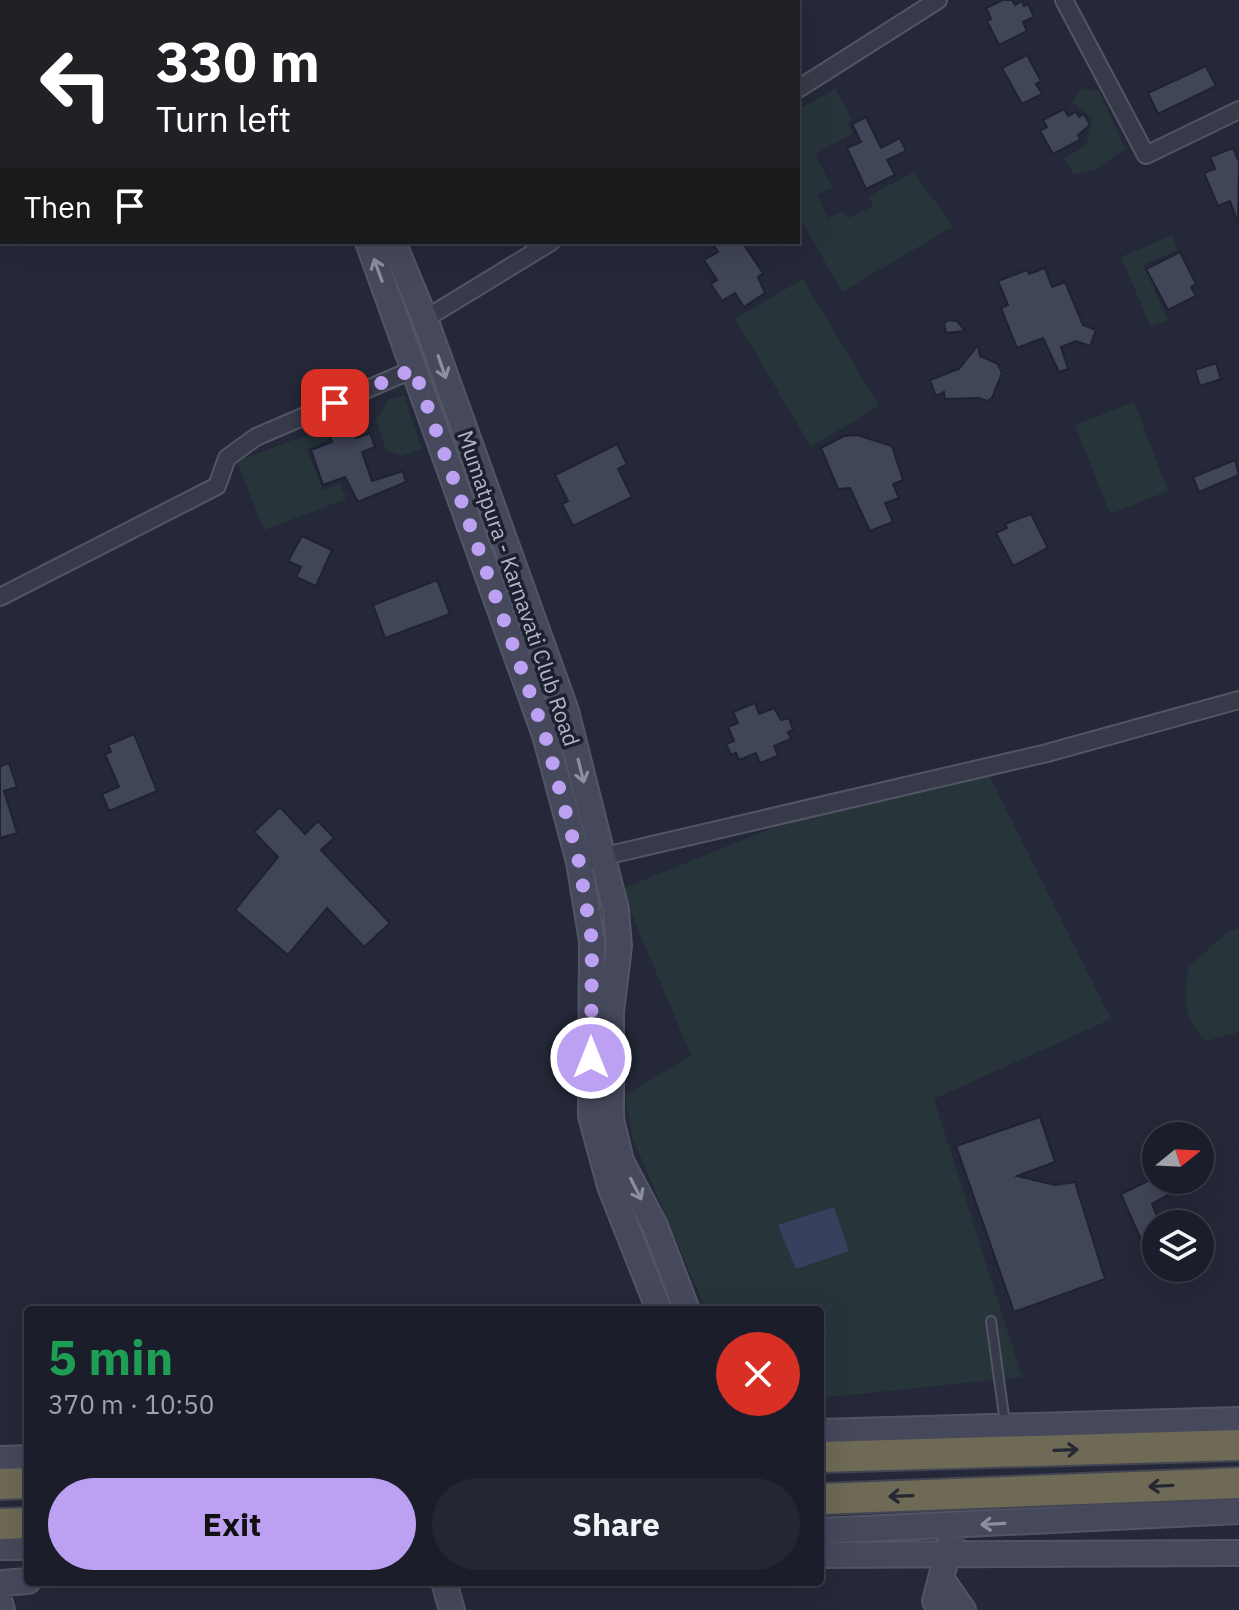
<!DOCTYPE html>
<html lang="en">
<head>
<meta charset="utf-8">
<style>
  :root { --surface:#1b1e2a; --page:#242732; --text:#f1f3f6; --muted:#a0a2a8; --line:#393c47; --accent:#bca0f2 }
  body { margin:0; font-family:"IBM Plex Sans",sans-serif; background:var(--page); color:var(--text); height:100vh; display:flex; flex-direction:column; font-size:30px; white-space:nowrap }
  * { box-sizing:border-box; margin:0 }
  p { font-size:26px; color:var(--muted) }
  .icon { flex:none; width:44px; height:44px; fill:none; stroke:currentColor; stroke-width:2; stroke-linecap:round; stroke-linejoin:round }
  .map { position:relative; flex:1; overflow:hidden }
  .panel { position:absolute; left:24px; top:1306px; width:800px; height:280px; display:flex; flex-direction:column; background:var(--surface); border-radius:8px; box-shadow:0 8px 32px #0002,0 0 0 2px var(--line) }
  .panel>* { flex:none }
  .guide { position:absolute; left:0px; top:0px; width:800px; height:244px; box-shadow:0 8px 32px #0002,0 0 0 2px var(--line); background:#202124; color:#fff; overflow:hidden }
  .needle { width:52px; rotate:72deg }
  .buttons { position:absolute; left:1142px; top:1122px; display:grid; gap:16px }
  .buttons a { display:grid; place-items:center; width:72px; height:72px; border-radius:50%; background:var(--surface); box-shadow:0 8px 32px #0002,0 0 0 2px var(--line); font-size:40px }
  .pin { position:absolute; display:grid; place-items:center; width:68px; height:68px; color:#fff; margin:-34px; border-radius:16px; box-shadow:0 4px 12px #0006 }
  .me { position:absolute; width:88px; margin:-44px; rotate:0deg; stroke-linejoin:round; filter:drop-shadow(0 0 6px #0008) }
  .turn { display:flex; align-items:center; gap:28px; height:168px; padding:0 24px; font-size:36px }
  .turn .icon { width:104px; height:104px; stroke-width:2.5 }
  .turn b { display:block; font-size:56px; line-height:68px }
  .then { display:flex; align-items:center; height:76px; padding:0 24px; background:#0003; gap:16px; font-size:30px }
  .round { display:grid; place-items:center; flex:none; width:84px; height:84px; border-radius:42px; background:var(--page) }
  .headline { display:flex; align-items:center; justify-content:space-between; height:136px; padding:0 24px }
  h1 { font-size:48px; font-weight:700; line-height:60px; color:#1e9e55 }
  .primary-button { display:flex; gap:16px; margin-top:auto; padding:16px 24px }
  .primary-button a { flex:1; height:92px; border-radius:48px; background:var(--accent); color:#111; font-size:32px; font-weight:700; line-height:92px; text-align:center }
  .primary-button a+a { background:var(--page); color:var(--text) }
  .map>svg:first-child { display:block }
  .green { fill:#27353a }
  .water { fill:#39405e }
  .building { fill:#404558; stroke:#1f2230; stroke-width:2 }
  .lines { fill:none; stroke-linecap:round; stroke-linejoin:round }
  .lane-casing { stroke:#525564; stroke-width:12 }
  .street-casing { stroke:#525564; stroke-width:20 }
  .secondary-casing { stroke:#525564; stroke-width:28 }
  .highway-casing { stroke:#424554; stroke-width:34 }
  .lane { stroke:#373a49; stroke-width:8 }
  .street { stroke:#373a49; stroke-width:16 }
  .secondary { stroke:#46495c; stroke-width:24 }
  .highway { stroke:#6e6a55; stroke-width:30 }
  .oneway { stroke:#8c8fa0 }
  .oneway2 { stroke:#252732 }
  .route { stroke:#bca0f2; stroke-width:14; stroke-dasharray:0 25.2 }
  .labels { text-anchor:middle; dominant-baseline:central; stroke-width:7; stroke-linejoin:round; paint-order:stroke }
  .street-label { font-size:22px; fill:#b2b5c5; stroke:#1d202e }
</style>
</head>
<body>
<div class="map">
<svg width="1239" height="1610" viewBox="0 0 1239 1610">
  <rect width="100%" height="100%" fill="#242838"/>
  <path class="green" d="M1082,88L1099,91L1125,149L1096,169L1074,175L1064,158L1086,145L1093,119L1072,102Z
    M835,89L852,120L847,123L854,133L815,154L832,187L817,195L828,218L843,211L848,218L873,206L869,196L914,172C925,192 942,206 952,227L842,292L798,214V110Z
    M1172,235L1178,250L1144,265L1168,320L1151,327L1121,257Z
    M803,279L879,406L811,447L735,319Z
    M404,395L422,449L402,456L386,450L376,420L389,400Z
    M1134,402L1168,491L1110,514L1075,425Z
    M323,429L327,440L307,449L323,490L340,484L346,499L264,530L237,461Z
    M989,775L1111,1019L934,1099L1022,1377L820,1398V1310H706L632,1137L625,1096L691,1055L621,889L790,821Z
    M1239,929V1032L1206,1041C1181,1014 1185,1003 1188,967L1229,931Z"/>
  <path class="water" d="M834,1207L849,1251L796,1269L778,1225Z"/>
  <path class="building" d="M1003,0H1012L1015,5L1022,1L1024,6L1028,4L1034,17L1023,22L1027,31L999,45L987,21L991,19L986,8Z
    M1027,55L1041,81L1036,84L1042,94L1022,104L1002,68Z
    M1206,66L1216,86L1158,114L1148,93Z
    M1064,109L1068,116L1076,112L1079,117L1084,114L1090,125L1078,135L1080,140L1053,154L1040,131L1047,127L1043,120Z
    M866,117L881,148L900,138L906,151L887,160L895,175L866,189L847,148L861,142L852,124Z
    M1233,148L1239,162L1238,223L1230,201L1218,206L1204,173L1215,169L1210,157Z
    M712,242H742L763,273L758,277L765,293L744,307L735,293L722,301L711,284L717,280L704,260L718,252Z
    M1180,252L1196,284L1191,287L1196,296L1168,310L1146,269Z
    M1045,268L1052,287L1065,282L1083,325L1096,330L1090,346L1076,341L1061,347L1068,369L1059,372L1043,338L1017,348L1001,308L1008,305L998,281L1027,270L1029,274Z
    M948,320L957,321L965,331L946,333L944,324Z
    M978,345L980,356L998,364L1002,373L992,398L987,401L979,398L945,399L944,392L936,396L930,380L959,369Z
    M1216,363L1221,379L1200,386L1195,370Z
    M351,424L356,438L370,433L375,447L362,452L372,481L403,471L406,482L358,502L345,477L323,485L311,450L332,442L329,432Z
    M857,435L892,446L903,480L893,484L899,498L885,503L893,522L870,531L850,488L838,489L821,448L844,436Z
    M617,444L627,464L618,469L632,497L573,526L562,504L568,501L555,475Z
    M1235,460L1239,475L1199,492L1193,477Z
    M1031,514L1048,548L1013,566L996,533L1007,528L1005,524Z
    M302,536L332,550L316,586L296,577L301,567L288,561Z
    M437,580L450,614L385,638L373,605Z
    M755,703L759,714L774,708L781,720L789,718L793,730L788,732L791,739L774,746L778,756L760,763L756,753L739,760L736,753L731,755L726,744L734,741L728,727L738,723L733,712Z
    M134,734L157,791L109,811L102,794L119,787L105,754L111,752L108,745Z
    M9,763L17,787L4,791L17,833L0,838V766Z
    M280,807L305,834L318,821L334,838L321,850L390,923L364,947L327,908L288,955L235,910L278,857L254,832Z
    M1040,1117L1055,1162L1017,1176L1055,1185L1075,1182L1105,1279L1014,1312L956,1146Z
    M1156,1177V1180H1176L1173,1192L1152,1204L1160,1224H1156V1274L1121,1194Z"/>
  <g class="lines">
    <g class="lane-casing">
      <path id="lane" d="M991,1321L1005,1423"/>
    </g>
    <g class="street-casing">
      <path id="street" d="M1064,0L1146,155L1239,110
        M798,89L938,0
        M425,319L551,242
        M0,597L217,486L227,458L256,437L414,369
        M579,862L1047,753L1239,700"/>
    </g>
    <g class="secondary-casing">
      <path id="secondary" d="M261,0L262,2
        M293,0L294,2
        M368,242L545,735L579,862L592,941L591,1116L610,1186L659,1310
        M393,242L425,319L566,711L616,910L619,946L611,1012V1119L621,1161L655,1226L687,1310
        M820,1432L1239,1420
        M0,1459L28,1458
        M820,1531L1239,1511
        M0,1547H28
        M820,1555L1239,1553
        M942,1580L963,1610
        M444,1582L452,1610
        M0,1583L28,1581
        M0,1603L2,1610
        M940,1610L935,1601L951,1540"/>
    </g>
    <g class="highway-casing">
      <path id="highway" d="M820,1457L1239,1445
        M0,1484L28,1483
        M820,1499L1239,1483
        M0,1524L28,1523"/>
    </g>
    <use href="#lane" class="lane"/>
    <use href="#street" class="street"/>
    <use href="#secondary" class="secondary"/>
    <use href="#highway" class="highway"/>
  </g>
  <defs><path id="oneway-shaft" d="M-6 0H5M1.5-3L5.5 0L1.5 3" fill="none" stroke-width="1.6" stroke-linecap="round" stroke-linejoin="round" transform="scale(2)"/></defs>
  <g class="oneway">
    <use href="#oneway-shaft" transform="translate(378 270) rotate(-110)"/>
    <use href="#oneway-shaft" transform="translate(442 367) rotate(71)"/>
    <use href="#oneway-shaft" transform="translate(581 771) rotate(76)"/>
    <use href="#oneway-shaft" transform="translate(636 1189) rotate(63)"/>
    <use href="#oneway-shaft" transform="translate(993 1524) rotate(177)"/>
  </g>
  <g class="oneway2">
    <use href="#oneway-shaft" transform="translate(1066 1450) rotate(-2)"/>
    <use href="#oneway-shaft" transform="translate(1161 1486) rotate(177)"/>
    <use href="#oneway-shaft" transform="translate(901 1496) rotate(178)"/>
  </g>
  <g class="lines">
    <path class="route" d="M335,403L414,369L545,735L579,862L592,941L591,1058"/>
  </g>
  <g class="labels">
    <g class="street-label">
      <text transform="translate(519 588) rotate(71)">Mumatpura - Karnavati Club Road</text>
    </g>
  </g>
</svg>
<div class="buttons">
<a><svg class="needle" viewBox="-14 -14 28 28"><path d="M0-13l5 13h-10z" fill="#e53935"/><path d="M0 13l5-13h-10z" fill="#a0a2a8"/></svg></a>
<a><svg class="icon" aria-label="layers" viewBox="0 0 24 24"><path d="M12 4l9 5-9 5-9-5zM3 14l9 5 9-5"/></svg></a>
</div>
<div class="pin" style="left:335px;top:403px;background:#d93025"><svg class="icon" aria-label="arrive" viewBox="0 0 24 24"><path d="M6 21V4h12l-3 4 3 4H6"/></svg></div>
<svg class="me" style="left:591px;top:1058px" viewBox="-20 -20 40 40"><circle r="17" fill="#bca0f2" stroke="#fff" stroke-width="3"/><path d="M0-11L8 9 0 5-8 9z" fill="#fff"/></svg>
<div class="guide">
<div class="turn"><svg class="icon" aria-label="left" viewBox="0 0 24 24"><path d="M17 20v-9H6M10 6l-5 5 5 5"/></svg><div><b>330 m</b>Turn left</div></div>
<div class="then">Then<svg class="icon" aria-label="arrive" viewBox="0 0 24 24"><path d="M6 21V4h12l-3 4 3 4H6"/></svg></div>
</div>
<section class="panel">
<div class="headline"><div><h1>5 min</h1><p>370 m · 10:50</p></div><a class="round" style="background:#d93025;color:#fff"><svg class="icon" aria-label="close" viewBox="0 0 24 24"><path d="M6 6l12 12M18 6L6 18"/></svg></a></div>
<div class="primary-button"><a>Exit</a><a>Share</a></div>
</section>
</div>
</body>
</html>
